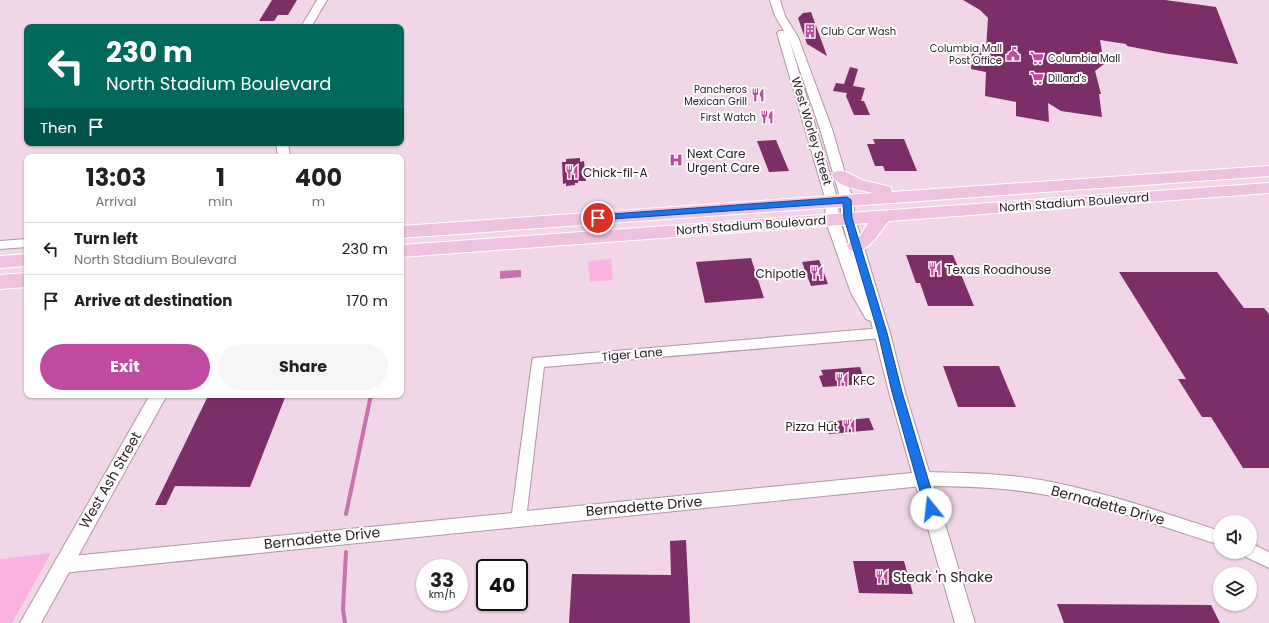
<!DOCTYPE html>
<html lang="en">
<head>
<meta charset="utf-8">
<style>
  :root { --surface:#fff; --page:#f6f6f6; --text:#202124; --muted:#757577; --line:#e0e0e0; --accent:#c04aa0 }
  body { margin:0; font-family:Poppins,sans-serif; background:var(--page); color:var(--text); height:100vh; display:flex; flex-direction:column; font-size:15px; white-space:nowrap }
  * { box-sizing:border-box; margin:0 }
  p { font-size:13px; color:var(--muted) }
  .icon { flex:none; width:22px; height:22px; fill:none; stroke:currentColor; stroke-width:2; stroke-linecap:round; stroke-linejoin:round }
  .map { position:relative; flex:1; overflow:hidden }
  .drawer { position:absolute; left:24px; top:154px; width:380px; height:244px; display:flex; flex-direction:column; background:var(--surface); border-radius:8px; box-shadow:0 1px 3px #0004 }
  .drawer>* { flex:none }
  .guide { position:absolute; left:24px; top:24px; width:380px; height:122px; border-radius:8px; box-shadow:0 1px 3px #0004; background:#00695c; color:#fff; overflow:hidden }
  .controls { position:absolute; left:1213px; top:515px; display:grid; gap:8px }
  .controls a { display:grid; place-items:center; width:44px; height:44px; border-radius:50%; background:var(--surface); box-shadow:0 1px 3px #0004; font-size:20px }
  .speed { position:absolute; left:416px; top:559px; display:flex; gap:8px; font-size:20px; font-weight:700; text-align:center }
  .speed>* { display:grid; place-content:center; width:52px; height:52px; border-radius:50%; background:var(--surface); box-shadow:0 1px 3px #0004; line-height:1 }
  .speed small { font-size:10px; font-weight:400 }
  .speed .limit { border:2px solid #111; border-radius:6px; background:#fff; color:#111 }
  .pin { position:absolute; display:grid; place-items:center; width:34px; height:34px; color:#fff; margin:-17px; border:2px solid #fff; border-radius:50%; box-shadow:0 1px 4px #0007 }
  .me { position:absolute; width:44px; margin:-22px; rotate:344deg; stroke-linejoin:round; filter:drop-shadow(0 0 3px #0008) }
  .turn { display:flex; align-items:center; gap:14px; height:84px; padding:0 16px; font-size:18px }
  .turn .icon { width:52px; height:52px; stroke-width:2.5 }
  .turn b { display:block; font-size:28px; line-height:34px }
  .then { display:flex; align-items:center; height:38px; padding:0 16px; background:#0003; gap:8px; font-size:15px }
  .eta { display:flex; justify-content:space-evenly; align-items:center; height:68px; text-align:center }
  .eta b { font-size:24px; font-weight:700; line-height:28px }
  .cta { display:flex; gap:8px; margin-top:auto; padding:8px 16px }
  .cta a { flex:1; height:46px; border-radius:24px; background:var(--accent); color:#fff; font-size:16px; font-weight:700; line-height:46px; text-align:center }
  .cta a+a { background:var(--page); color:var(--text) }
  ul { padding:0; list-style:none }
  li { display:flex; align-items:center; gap:12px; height:52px; padding:0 16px; border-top:1px solid var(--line) }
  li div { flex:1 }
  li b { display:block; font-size:15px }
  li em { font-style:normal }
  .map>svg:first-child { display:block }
  .green { fill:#fcb1e3 }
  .water { fill:#c773ad }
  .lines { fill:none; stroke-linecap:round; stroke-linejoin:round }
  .stream { stroke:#c773ad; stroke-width:4 }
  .building { fill:#7c2e67 }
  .minor-casing { stroke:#af97a6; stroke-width:2 }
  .tertiary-casing { stroke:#af97a6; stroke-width:2 }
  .primary-casing { stroke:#fff; stroke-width:2 }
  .minor { fill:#fff; fill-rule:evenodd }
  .tertiary { fill:#fff; fill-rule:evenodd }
  .primary { fill:#eec1df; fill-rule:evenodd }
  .route { fill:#1a73e8; stroke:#114b97 }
  .labels { text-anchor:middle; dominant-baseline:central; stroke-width:4; stroke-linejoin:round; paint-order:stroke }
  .far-poi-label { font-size:10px; fill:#271d23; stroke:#fff; text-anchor:start }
  .street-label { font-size:12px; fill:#271d23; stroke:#fff }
  .poi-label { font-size:12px; fill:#271d23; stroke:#fff; text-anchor:start }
  .near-street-label { font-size:14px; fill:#271d23; stroke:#fff }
  .near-poi-label { font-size:14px; fill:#271d23; stroke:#fff; text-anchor:start }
</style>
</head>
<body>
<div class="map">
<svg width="1269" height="623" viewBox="0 0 1269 623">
  <rect width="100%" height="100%" fill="#f0d6e7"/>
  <path class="green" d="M611,259L613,280L590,282L588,261Z
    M51,553L12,623H0V559Z"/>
  <path class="water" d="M521,270V277L500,279V271Z"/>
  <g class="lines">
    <path class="stream" d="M346,514L371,395
      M345,623L343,609L346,552"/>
  </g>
  <path class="building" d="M272,0H297L288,15H278L274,21H259Z
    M963,0H1165L1216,7L1238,64L1163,53L1127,46L1126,44L1100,40L1104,64L1095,71L1101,94H1099L1102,117L1061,111L1048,103L1049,122L1016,116V102L985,96L986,72L971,69L972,47L986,49L988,18L980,10Z
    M811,12L827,56L807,44L798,18L803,13Z
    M850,67L858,69L853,86L865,88L861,101H864L870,115H854L846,96L847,93L833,91L836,83L844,84Z
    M873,139H904L917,171H885L883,166H875L867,144H875Z
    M776,140L789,171L769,172L757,141Z
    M580,158V162L584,161L586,181H578V183H575V185L566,186V183L563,184L562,162H566V159Z
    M906,255H953L974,306H928L920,283H916Z
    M751,258L764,298L705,303L696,262Z
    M819,260L828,284L811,286L802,262Z
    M1119,272H1217L1244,308H1264L1269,314V468H1243L1211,417H1202L1178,379H1186Z
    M943,366H999L1016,407H958Z
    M860,367L866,384L823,387L819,376L823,375L821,370Z
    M234,395H286L250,487L175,486L166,505H155L207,398H233Z
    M869,418L874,430L829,434L825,422Z
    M686,540L690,623H569L572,574L671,575L670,541Z
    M853,561H904L913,594L859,593Z
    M1057,604L1211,605L1220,623H1064Z"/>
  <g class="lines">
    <g class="minor-casing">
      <path id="minor" d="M27,239V247L0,249V241Z
        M882,328L886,330L888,333L886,336L882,338L544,367L527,511L922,472C962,473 1002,473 1041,480C1102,491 1161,512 1220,531V545C1161,526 1102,505 1041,494C1002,487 962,486 922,486L62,573L56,571L54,565L56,559L62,557L512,513L532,362L533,358Z
        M1250,543L1269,552V568L1244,556L1243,552H1250Z"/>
    </g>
    <g class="tertiary-casing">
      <path id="tertiary" d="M317,0H327L311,27H301Z
        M770,0H780L785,16L798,37L832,129L853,200L855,218L890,333L905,392L975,623H955L889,392L871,321L866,319L851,293L825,219L826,201L777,33L779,31H784L775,16ZM789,39L820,129L841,200V218L853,260L839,219L838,201Z
        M276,143H288L290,157H278Z
        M150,395H167L41,623H20Z"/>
    </g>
    <g class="primary-casing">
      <path id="primary" d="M1269,166V176L401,238V226L874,193C861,190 840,188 832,176L834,172L840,171L846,172L862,180L891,187L892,192Z
        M1269,183V193L889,221C878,233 873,247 856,252L850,250L847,246L850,242L860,236L868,223L401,257V245Z
        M27,254V266L0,268V256Z
        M27,273V287L0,289V275Z"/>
    </g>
    <use href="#minor" class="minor"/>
    <use href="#tertiary" class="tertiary"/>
    <use href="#primary" class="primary"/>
  </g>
  <path class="route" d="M847,197L851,200L852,218L887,333L902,392L937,509L935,513L931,514L927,513L925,509L892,392L878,333L844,218L843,203L598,220L594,218L598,215Z"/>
  <defs>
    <g id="building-bare" transform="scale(1.08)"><path d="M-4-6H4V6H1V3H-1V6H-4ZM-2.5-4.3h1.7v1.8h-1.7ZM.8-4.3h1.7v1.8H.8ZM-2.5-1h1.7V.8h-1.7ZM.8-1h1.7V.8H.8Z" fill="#c04aa0" stroke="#fff" stroke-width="2.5" paint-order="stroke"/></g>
    <g id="civic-bare" transform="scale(1.08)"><path d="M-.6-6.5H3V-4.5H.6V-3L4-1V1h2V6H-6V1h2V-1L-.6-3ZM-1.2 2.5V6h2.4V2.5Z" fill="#c04aa0" stroke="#fff" stroke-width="2.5" paint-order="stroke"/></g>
    <g id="supermarket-bare" transform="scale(1.08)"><path d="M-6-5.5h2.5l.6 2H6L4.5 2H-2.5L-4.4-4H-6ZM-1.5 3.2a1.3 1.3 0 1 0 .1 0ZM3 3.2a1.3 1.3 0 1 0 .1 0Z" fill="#c04aa0" stroke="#fff" stroke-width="2.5" paint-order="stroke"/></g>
    <g id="restaurant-bare" transform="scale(1.08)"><path d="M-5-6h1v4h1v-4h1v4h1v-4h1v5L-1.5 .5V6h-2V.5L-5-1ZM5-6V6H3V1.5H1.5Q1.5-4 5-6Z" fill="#c04aa0" stroke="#fff" stroke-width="2.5" paint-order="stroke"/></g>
    <g id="hospital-bare" transform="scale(1.08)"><path d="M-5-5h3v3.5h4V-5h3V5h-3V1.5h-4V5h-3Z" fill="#c04aa0" stroke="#fff" stroke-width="2.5" paint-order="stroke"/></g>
  </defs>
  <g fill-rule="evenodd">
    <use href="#building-bare" x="810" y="31"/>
    <use href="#civic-bare" x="1013" y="54"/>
    <use href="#supermarket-bare" x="1037" y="58"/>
    <use href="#supermarket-bare" x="1037" y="78"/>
    <use href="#restaurant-bare" x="758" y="95"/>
    <use href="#restaurant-bare" x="767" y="117"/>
    <use href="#hospital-bare" x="676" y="160"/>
    <use href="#restaurant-bare" x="572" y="172"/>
    <use href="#restaurant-bare" x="935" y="269"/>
    <use href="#restaurant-bare" x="817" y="273"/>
    <use href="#restaurant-bare" x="842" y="380"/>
    <use href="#restaurant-bare" x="849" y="426"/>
    <use href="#restaurant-bare" x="882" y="577"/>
  </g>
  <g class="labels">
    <g class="far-poi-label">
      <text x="821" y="31">Club Car Wash</text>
      <text x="1002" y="48" text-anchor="end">Columbia Mall<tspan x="1002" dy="12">Post Office</tspan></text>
      <text x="1048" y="58">Columbia Mall</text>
      <text x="1048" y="78">Dillard's</text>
      <text x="747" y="89" text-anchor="end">Pancheros<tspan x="747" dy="12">Mexican Grill</tspan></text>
      <text x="756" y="117" text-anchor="end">First Watch</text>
    </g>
    <g class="street-label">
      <text transform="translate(812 131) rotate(73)">West Worley Street</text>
      <text transform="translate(1074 202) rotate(-4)">North Stadium Boulevard</text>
      <text transform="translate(751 225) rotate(-4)">North Stadium Boulevard</text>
      <text transform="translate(632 354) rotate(-5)">Tiger Lane</text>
    </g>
    <g class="poi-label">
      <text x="687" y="153">Next Care<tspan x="687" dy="14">Urgent Care</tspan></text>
      <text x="583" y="172">Chick-fil-A</text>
      <text x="946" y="269">Texas Roadhouse</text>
      <text x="806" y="273" text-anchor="end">Chipotle</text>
      <text x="853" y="380">KFC</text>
      <text x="838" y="426" text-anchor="end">Pizza Hut</text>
    </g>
    <g class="near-street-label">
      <text transform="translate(110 480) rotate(-60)">West Ash Street</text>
      <text transform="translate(1108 505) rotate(15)">Bernadette Drive</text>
      <text transform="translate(644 506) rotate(-5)">Bernadette Drive</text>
      <text transform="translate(322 538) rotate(-6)">Bernadette Drive</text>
    </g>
    <g class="near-poi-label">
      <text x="893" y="577">Steak 'n Shake</text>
    </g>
  </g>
</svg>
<div class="controls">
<a><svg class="icon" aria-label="sound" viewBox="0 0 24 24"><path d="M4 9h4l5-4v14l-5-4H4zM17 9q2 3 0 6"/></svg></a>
<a><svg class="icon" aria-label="layers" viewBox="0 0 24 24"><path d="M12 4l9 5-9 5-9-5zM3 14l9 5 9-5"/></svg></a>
</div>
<div class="speed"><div>33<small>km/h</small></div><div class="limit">40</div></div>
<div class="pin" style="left:598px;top:218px;background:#d93025"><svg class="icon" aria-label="arrive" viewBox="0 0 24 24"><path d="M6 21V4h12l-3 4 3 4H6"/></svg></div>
<svg class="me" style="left:931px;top:509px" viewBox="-20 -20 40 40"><circle r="19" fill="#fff"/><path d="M0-13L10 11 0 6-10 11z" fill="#1a73e8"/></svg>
<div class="guide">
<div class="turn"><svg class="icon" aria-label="left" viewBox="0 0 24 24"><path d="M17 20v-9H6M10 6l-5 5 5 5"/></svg><div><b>230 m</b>North Stadium Boulevard</div></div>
<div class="then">Then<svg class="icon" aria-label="arrive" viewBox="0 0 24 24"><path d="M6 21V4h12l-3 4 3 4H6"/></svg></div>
</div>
<section class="drawer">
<div class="eta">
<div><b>13:03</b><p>Arrival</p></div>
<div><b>1</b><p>min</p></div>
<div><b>400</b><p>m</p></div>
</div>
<ul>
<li><svg class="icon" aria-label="left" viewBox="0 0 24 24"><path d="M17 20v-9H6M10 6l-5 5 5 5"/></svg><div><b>Turn left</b><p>North Stadium Boulevard</p></div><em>230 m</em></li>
<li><svg class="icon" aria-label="arrive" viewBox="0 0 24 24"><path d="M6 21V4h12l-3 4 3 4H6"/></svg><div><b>Arrive at destination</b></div><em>170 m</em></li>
</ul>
<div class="cta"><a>Exit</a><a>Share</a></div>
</section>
</div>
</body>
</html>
